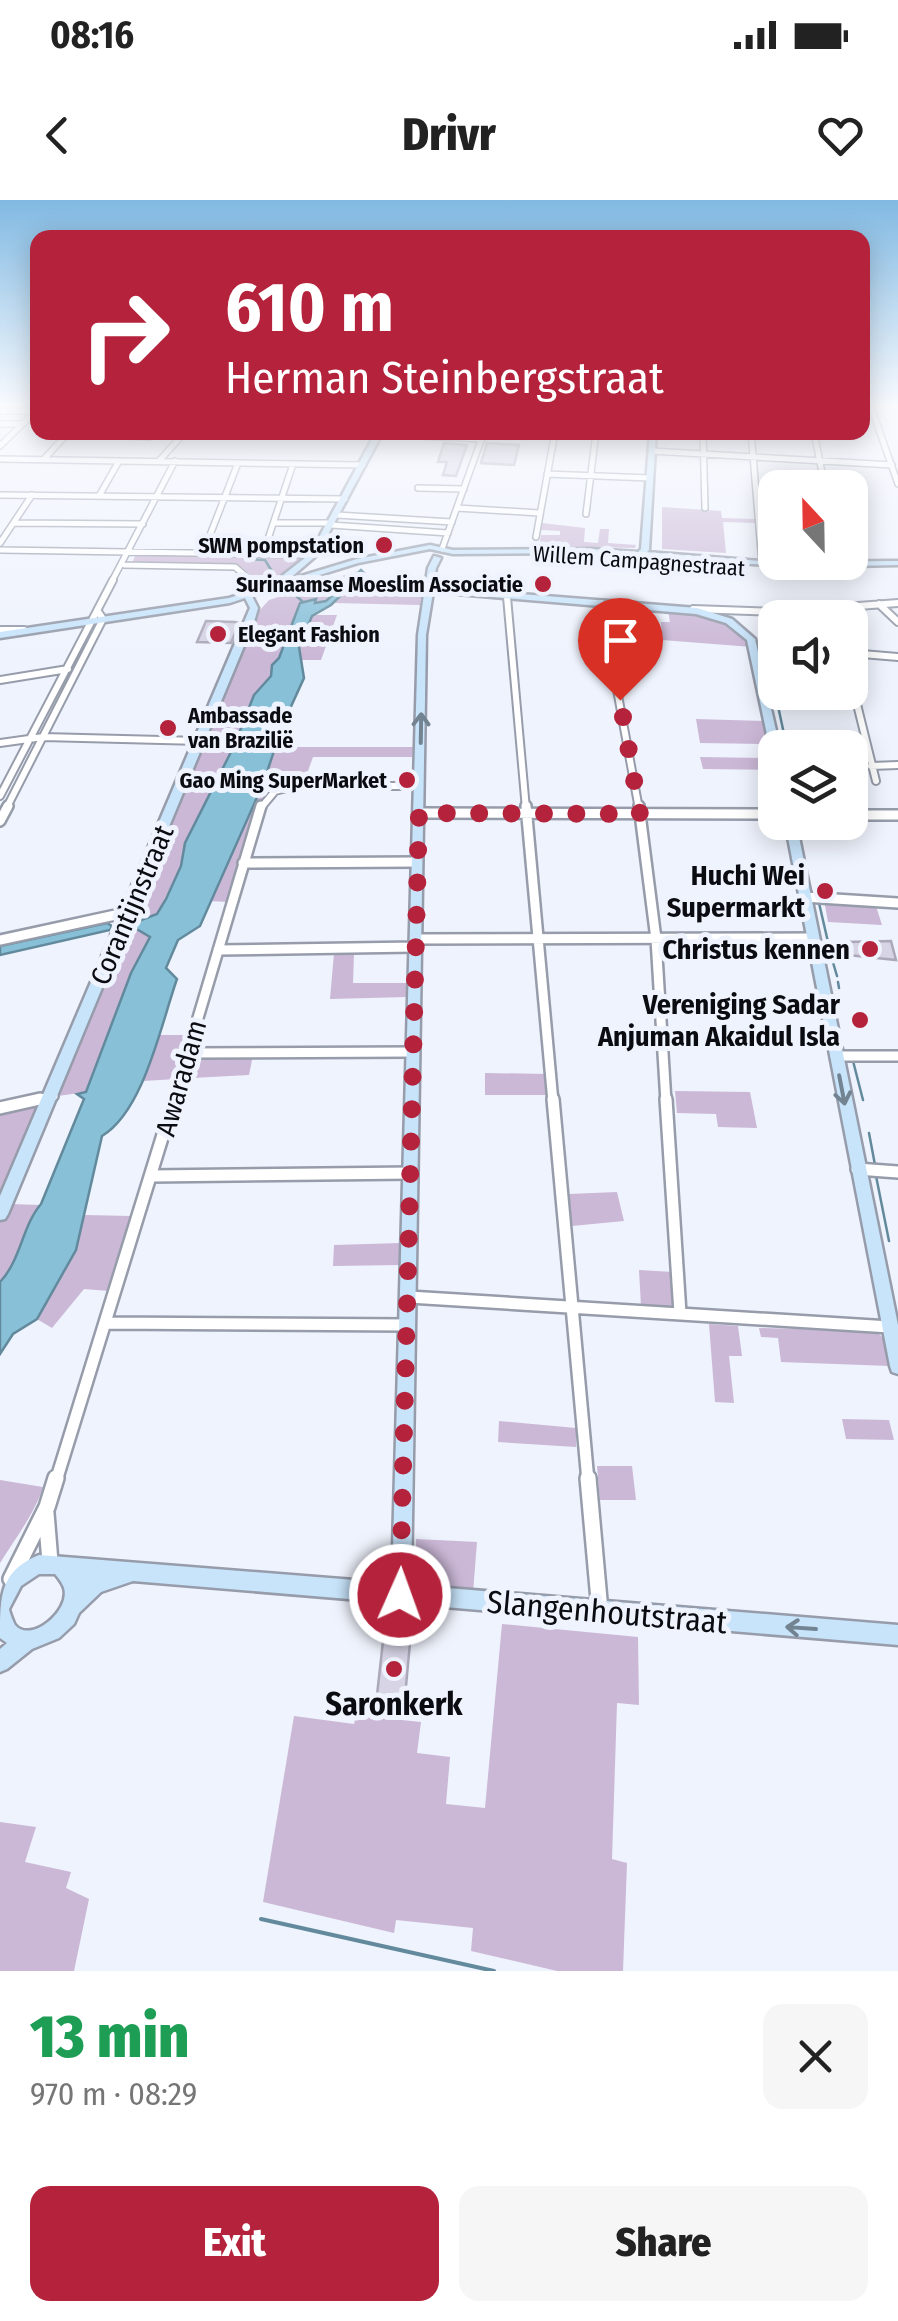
<!DOCTYPE html>
<html lang="en">
<head>
<meta charset="utf-8">
<style>
  :root { --surface:#fff; --page:#f6f6f6; --text:#222; --muted:#767676; --accent:#b4223b }
  body { margin:0; font-family:"Fira Sans Condensed",sans-serif; background:var(--page); color:var(--text); height:100vh; display:flex; flex-direction:column; font-size:38px; white-space:nowrap }
  * { box-sizing:border-box; margin:0 }
  p { font-size:32px; color:var(--muted) }
  .icon { flex:none; width:55px; height:55px; fill:none; stroke:currentColor; stroke-width:2; stroke-linecap:round; stroke-linejoin:round }
  .map { position:relative; height:1771px; overflow:hidden }
  .details { display:flex; flex-direction:column; background:var(--surface); flex:1 }
  .details>* { flex:none }
  .banner { position:absolute; left:30px; top:30px; width:840px; height:210px; border-radius:20px; box-shadow:0 5px 25px #0003; background:#b4223b; color:#fff; overflow:hidden }
  .needle { width:65px; rotate:338deg }
  .tools { position:absolute; left:758px; top:270px; display:grid; gap:20px }
  .tools a { display:grid; place-items:center; width:110px; height:110px; border-radius:20px; background:var(--surface); box-shadow:0 5px 25px #0003; font-size:50px }
  .pin { position:absolute; display:grid; place-items:center; width:85px; height:85px; color:#fff; margin:-102px -42px; border-radius:50% 50% 50% 0; rotate:-45deg; box-shadow:0 0 10px #0007 }
  .pin .icon { rotate:45deg }
  .me { position:absolute; width:110px; margin:-55px; rotate:2deg; stroke-linejoin:round; filter:drop-shadow(0 0 8px #0008) }
  .turn { display:flex; align-items:center; gap:35px; height:210px; padding:0 30px; font-size:45px }
  .turn .icon { width:130px; height:130px; stroke-width:2.5 }
  .turn b { display:block; font-size:70px; line-height:85px }
  .round { display:grid; place-items:center; flex:none; width:105px; height:105px; border-radius:20px; background:var(--page) }
  .summary { display:flex; align-items:center; justify-content:space-between; height:170px; padding:0 30px }
  h1 { font-size:60px; font-weight:800; line-height:75px; color:#1e9e55 }
  .cta { display:flex; gap:20px; margin-top:auto; padding:20px 30px }
  .cta a { flex:1; height:115px; border-radius:20px; background:var(--accent); color:#fff; font-size:40px; font-weight:800; line-height:115px; text-align:center }
  .cta a+a { background:var(--page); color:var(--text) }
  .status { display:flex; justify-content:space-between; align-items:center; height:70px; padding:0 50px; background:var(--surface); direction:ltr }
  .status svg { height:28px; fill:currentColor }
  header { display:flex; justify-content:space-between; align-items:center; height:130px; padding:0 30px; background:var(--surface); font-size:45px; font-weight:800 }
  .map>svg:first-child { display:block }
  .green { fill:#cbb8d7 }
  .water { fill:#88c0d8; stroke:#628a9c; stroke-width:2.5 }
  .lines { fill:none; stroke-linecap:round; stroke-linejoin:round }
  .stream-far1 { stroke:#628a9c; stroke-width:2.5 }
  .stream { stroke:#628a9c; stroke-width:4 }
  .building { fill:#d6d4e5; stroke:#aba9b9; stroke-width:2.5 }
  .street-far4-casing { stroke:#969caa; stroke-width:8 }
  .street-far3-casing { stroke:#969caa; stroke-width:10 }
  .street-far2-casing { stroke:#969caa; stroke-width:14 }
  .street-far1-casing { stroke:#969caa; stroke-width:16 }
  .street-casing { stroke:#969caa; stroke-width:20 }
  .secondary-casing { stroke:#969caa; stroke-width:5 }
  .street-far4 { stroke:#fff; stroke-width:5 }
  .street-far3 { stroke:#fff; stroke-width:6 }
  .street-far2 { stroke:#fff; stroke-width:9 }
  .street-far1 { stroke:#fff; stroke-width:11 }
  .street { stroke:#fff; stroke-width:15 }
  .secondary { fill:#c8e4fb; fill-rule:evenodd }
  .oneway { stroke:#728392 }
  .route { stroke:#b4223b; stroke-width:18; stroke-dasharray:0 32.4 }
  .poi-dot { fill:#b4223b; stroke:#eff3fd; stroke-width:4 }
  .labels { text-anchor:middle; dominant-baseline:central; stroke-width:10; stroke-linejoin:round; paint-order:stroke }
  .far-poi-label { font-size:22px; font-weight:bold; fill:#0a0c11; stroke:#eff3fd; text-anchor:end }
  .far-street-label { font-size:22px; fill:#0a0c11; stroke:#eff3fd }
  .poi-label { font-size:28px; font-weight:bold; fill:#0a0c11; stroke:#eff3fd; text-anchor:end }
  .street-label { font-size:28px; fill:#0a0c11; stroke:#eff3fd }
  .near-street-label { font-size:32px; fill:#0a0c11; stroke:#eff3fd }
  .near-poi-label { font-size:32px; font-weight:bold; fill:#0a0c11; stroke:#eff3fd }
</style>
</head>
<body>
<div class="status"><b>08:16</b><svg viewBox="0 0 49 12"><path d="M0 12V9h3v3zM5 12V6h3v6zM10 12V3h3v9zM15 12V0h3v12zM26 1h20v11H26zM47 4h2v5h-2z"/></svg></div>
<header><svg class="icon" aria-label="back" viewBox="0 0 24 24"><path d="M15 5l-7 7 7 7"/></svg>Drivr<svg class="icon" aria-label="heart" viewBox="0 0 24 24"><path d="M12 20l-8-8c-3-5 5-10 8-4 3-6 11-1 8 4z"/></svg></header>
<div class="map">
<svg width="898" height="1771" viewBox="0 0 898 1771">
  <rect width="100%" height="100%" fill="#eff3fd"/>
  <path class="green" d="M662,307L721,311L722,318L755,319V323L723,322L726,353L662,349Z
    M542,323L585,328L584,342L598,343L600,329H609L608,343L636,345L635,348L539,346L541,335H560V331L540,330Z
    M136,354L304,356L289,373L264,385L241,367L132,363Z
    M357,371L326,401L300,404L271,476L254,495L234,546L185,643L181,666L157,714L137,719L150,736L131,773L86,892L58,896L258,412L269,400Z
    M381,381L423,384L420,405L333,403L351,384Z
    M668,410C701,412 734,417 752,447L662,440L661,422H670Z
    M312,415H337L321,460H301L299,447Z
    M696,519L766,521L771,544L700,543Z
    M275,547H413L412,557H313L304,582L276,589L264,598L228,702L209,701L263,584Z
    M700,557L772,558L775,570L703,569Z
    M824,700L875,703L882,725L828,722Z
    M334,753H354L353,783H407V797L330,799Z
    M157,835H188L177,879L143,881Z
    M253,855L249,875L192,878L195,856Z
    M485,873L548,874L550,895H485Z
    M675,891L750,892L757,928L718,927L716,914L677,913Z
    M36,905L40,908L38,916L32,918L0,998V912Z
    M617,992L624,1021L572,1026L569,994Z
    M9,1004L41,1005C22,1026 21,1060 0,1082V1023Z
    M84,1015L132,1016L109,1091L84,1089L52,1128L37,1119L76,1050Z
    M400,1043V1065L333,1066L334,1045Z
    M639,1070L673,1072V1108L641,1106Z
    M709,1124L738,1126L742,1156H729L734,1203L715,1202Z
    M759,1128L876,1131L884,1139L890,1166L781,1162L778,1138L761,1137Z
    M842,1219L889,1220L894,1240L846,1239Z
    M499,1221L576,1228V1247L498,1242Z
    M597,1266H632L636,1300H600Z
    M0,1280L43,1287C35,1313 15,1339 0,1363Z
    M416,1339L477,1342L473,1393L421,1385L416,1372Z
    M502,1424L638,1437L639,1505L617,1503L612,1659L627,1663L623,1771H557L471,1751L473,1728L396,1720L394,1733L263,1702L294,1516L354,1524L358,1509H373V1517L421,1522L417,1553L450,1557L446,1604L485,1608Z
    M0,1622L36,1627L25,1662L71,1672L66,1688L89,1699L74,1771H0Z"/>
  <path class="water" d="M361,370L364,373L331,405L312,416L299,447L304,478L283,524L263,584L200,726L178,740L166,768L177,779C161,824 144,911 102,936L76,1050L37,1119L13,1134L0,1154V1082C21,1060 22,1026 41,1004L84,899L77,894L86,892L131,773L150,737L135,728L136,722L157,714L166,699L181,666L185,643L234,546L254,495L271,476L272,465L279,458L300,403L316,399L315,403L326,401Z
    M107,723L112,726L110,730L0,755V746Z"/>
  <g class="lines">
    <path class="stream-far1" d="M244,359L265,360L276,378
      M293,393L303,402
      M773,481L775,492
      M775,492L787,548
      M819,703L828,742
      M829,749L837,776
      M838,782L839,788
      M853,861L863,900
      M869,933L875,965
      M876,976L889,1041"/>
    <path class="stream" d="M261,1719L494,1771"/>
  </g>
  <path class="building" d="M444,243L467,245L456,276L443,275L447,262H438Z
    M487,243L519,245L514,265L481,263Z
    M206,421L235,422L239,423L231,443L197,442Z
    M891,741L896,760L848,755L845,742Z
    M383,1441L410,1443L405,1497L377,1495Z"/>
  <g class="lines">
    <g class="street-far4-casing">
      <path id="street-far4" d="M871,207L898,284
        M0,211H35
        M0,224H21
        M703,232L705,308
        M751,232L762,363
        M814,232L825,288
        M69,233L149,237
        M379,234L482,239
        M0,246L38,209
        M652,251L892,265
        M0,259L363,265
        M44,259L69,232
        M159,261L185,232
        M547,274L650,278
        M418,288L464,289
        M0,295L345,299
        M99,296L119,261
        M457,308L539,313
        M586,314L596,232
        M337,315L452,322
        M14,323L143,324
        M274,323H332
        M331,325L448,333
        M536,337L555,232
        M0,343L32,295
        M442,349L484,232
        M0,350L313,355
        M203,353L238,263
        M263,354L293,264
        M124,365L235,367L254,383
        M111,383L175,261"/>
    </g>
    <g class="street-far3-casing">
      <path id="street-far3" d="M251,380L263,390
        M507,397L526,609
        M601,403L639,609
        M879,404L898,422
        M693,409L779,412L898,403
        M0,430H24
        M850,453L898,457
        M850,476L876,581
        M0,480L68,469
        M0,543L43,537L201,541
        M871,566L898,565
        M0,596L113,380
        M6,609L103,419L99,413
        M260,609L275,591L294,586H420"/>
    </g>
    <g class="street-far2-casing">
      <path id="street-far2" d="M526,606L553,902
        M639,606L656,739L666,902
        M419,613L775,614
        M850,615H898
        M0,621L8,606
        M243,663L417,662
        M804,697L898,703
        M415,739L812,738
        M0,740L129,712
        M218,750L415,747
        M188,853L414,852
        M835,856H898
        M29,902L53,896
        M173,902L261,606"/>
    </g>
    <g class="street-far1-casing">
      <path id="street-far1" d="M553,899L588,1281
        M666,899L680,1113
        M0,908L40,899
        M857,969L898,972
        M152,976L412,973
        M409,1097L890,1127
        M107,1123L408,1125
        M56,1281L174,899"/>
    </g>
    <g class="street-casing">
      <path id="street" d="M588,1278L600,1411
        M46,1313L50,1362
        M11,1379L47,1307L56,1278"/>
    </g>
    <g class="secondary-casing">
      <path id="secondary" d="M376,232H383L317,355L288,380L357,359L430,345L453,350L591,349L638,352L641,349L650,232H656L649,350L647,352L775,362L898,361V365L799,367L641,357L636,359L633,356L591,353L453,354L430,349L358,363L252,396L258,408L254,422L8,1014L5,1019L0,1020V996L250,408L245,398L230,403L0,438V432L229,398L278,383V379L310,354Z
        M434,356L441,358L436,368L433,387L697,408L732,419L755,439L780,548H775V552L770,549L747,440L726,423L696,414L433,392L426,435L411,1385L898,1425V1445L133,1381L101,1392L79,1413L74,1424L59,1438L32,1449L7,1469L0,1472V1449L7,1443L0,1438C0,1395 0,1371 39,1355L392,1383L418,435L428,368ZM39,1374H55C57,1376 63,1384 64,1388C71,1410 31,1444 15,1425C14,1424 9,1411 9,1409L21,1386Z
        M785,622H796L898,1125V1174L892,1172L890,1166Z"/>
    </g>
    <use href="#street-far4" class="street-far4"/>
    <use href="#street-far3" class="street-far3"/>
    <use href="#street-far2" class="street-far2"/>
    <use href="#street-far1" class="street-far1"/>
    <use href="#street" class="street"/>
    <use href="#secondary" class="secondary"/>
  </g>
  <defs><path id="oneway-shaft" d="M-6 0H5M1.5-3L5.5 0L1.5 3" fill="none" stroke-width="1.6" stroke-linecap="round" stroke-linejoin="round" transform="scale(2.5)"/></defs>
  <g class="oneway">
    <use href="#oneway-shaft" transform="translate(421 528) rotate(-89)"/>
    <use href="#oneway-shaft" transform="translate(842 890) rotate(79)"/>
    <use href="#oneway-shaft" transform="translate(801 1428) rotate(-176)"/>
  </g>
  <linearGradient id="sky" x2="0" y2="1"><stop stop-color="#81b9e2"/><stop offset="0.45" stop-color="#f8fafe"/><stop offset="1" stop-color="#f8fafe" stop-opacity="0"/></linearGradient>
  <rect width="898" height="455" fill="url(#sky)"/>
  <g class="lines">
    <path class="route" d="M400,1395L419,613L640,614L620,500"/>
  </g>
  <g class="poi-dot">
    <circle cx="384" cy="345" r="10"/>
    <circle cx="543" cy="384" r="10"/>
    <circle cx="218" cy="434" r="10"/>
    <circle cx="168" cy="528" r="10"/>
    <circle cx="407" cy="580" r="10"/>
    <circle cx="825" cy="691" r="10"/>
    <circle cx="870" cy="749" r="10"/>
    <circle cx="860" cy="820" r="10"/>
    <circle cx="394" cy="1469" r="10"/>
  </g>
  <g class="labels">
    <g class="far-poi-label">
      <text x="364" y="345">SWM pompstation</text>
      <text x="523" y="384">Surinaamse Moeslim Associatie</text>
      <text x="238" y="434" text-anchor="start">Elegant Fashion</text>
      <text x="188" y="515" text-anchor="start">Ambassade<tspan x="188" dy="25">van Brazilië</tspan></text>
      <text x="387" y="580">Gao Ming SuperMarket</text>
    </g>
    <g class="far-street-label">
      <text transform="translate(639 361) rotate(4)">Willem Campagnestraat</text>
    </g>
    <g class="poi-label">
      <text x="805" y="675">Huchi Wei<tspan x="805" dy="32">Supermarkt</tspan></text>
      <text x="850" y="749">Christus kennen</text>
      <text x="840" y="804">Vereniging Sadar<tspan x="840" dy="32">Anjuman Akaidul Isla</tspan></text>
    </g>
    <g class="street-label">
      <text transform="translate(132 705) rotate(-67)">Corantijnstraat</text>
      <text transform="translate(181 878) rotate(-74)">Awaradam</text>
    </g>
    <g class="near-street-label">
      <text transform="translate(607 1412) rotate(5)">Slangenhoutstraat</text>
    </g>
    <g class="near-poi-label">
      <text x="394" y="1504">Saronkerk</text>
    </g>
  </g>
</svg>
<div class="tools">
<a><svg class="needle" viewBox="-14 -14 28 28"><path d="M0-13l5 13h-10z" fill="#e53935"/><path d="M0 13l5-13h-10z" fill="#767676"/></svg></a>
<a><svg class="icon" aria-label="sound" viewBox="0 0 24 24"><path d="M4 9h4l5-4v14l-5-4H4zM17 9q2 3 0 6"/></svg></a>
<a><svg class="icon" aria-label="layers" viewBox="0 0 24 24"><path d="M12 4l9 5-9 5-9-5zM3 14l9 5 9-5"/></svg></a>
</div>
<div class="pin" style="left:620px;top:500px;background:#d93025"><svg class="icon" aria-label="arrive" viewBox="0 0 24 24"><path d="M6 21V4h12l-3 4 3 4H6"/></svg></div>
<svg class="me" style="left:400px;top:1395px" viewBox="-20 -20 40 40"><circle r="17" fill="#b4223b" stroke="#fff" stroke-width="3"/><path d="M0-11L8 9 0 5-8 9z" fill="#fff"/></svg>
<div class="banner">
<div class="turn"><svg class="icon" aria-label="right" viewBox="0 0 24 24"><path d="M7 20v-9h11M14 6l5 5-5 5"/></svg><div><b>610 m</b>Herman Steinbergstraat</div></div>
</div>
</div>
<section class="details">
<div class="summary"><div><h1>13 min</h1><p>970 m · 08:29</p></div><a class="round"><svg class="icon" aria-label="close" viewBox="0 0 24 24"><path d="M6 6l12 12M18 6L6 18"/></svg></a></div>
<div class="cta"><a>Exit</a><a>Share</a></div>
</section>
</body>
</html>
